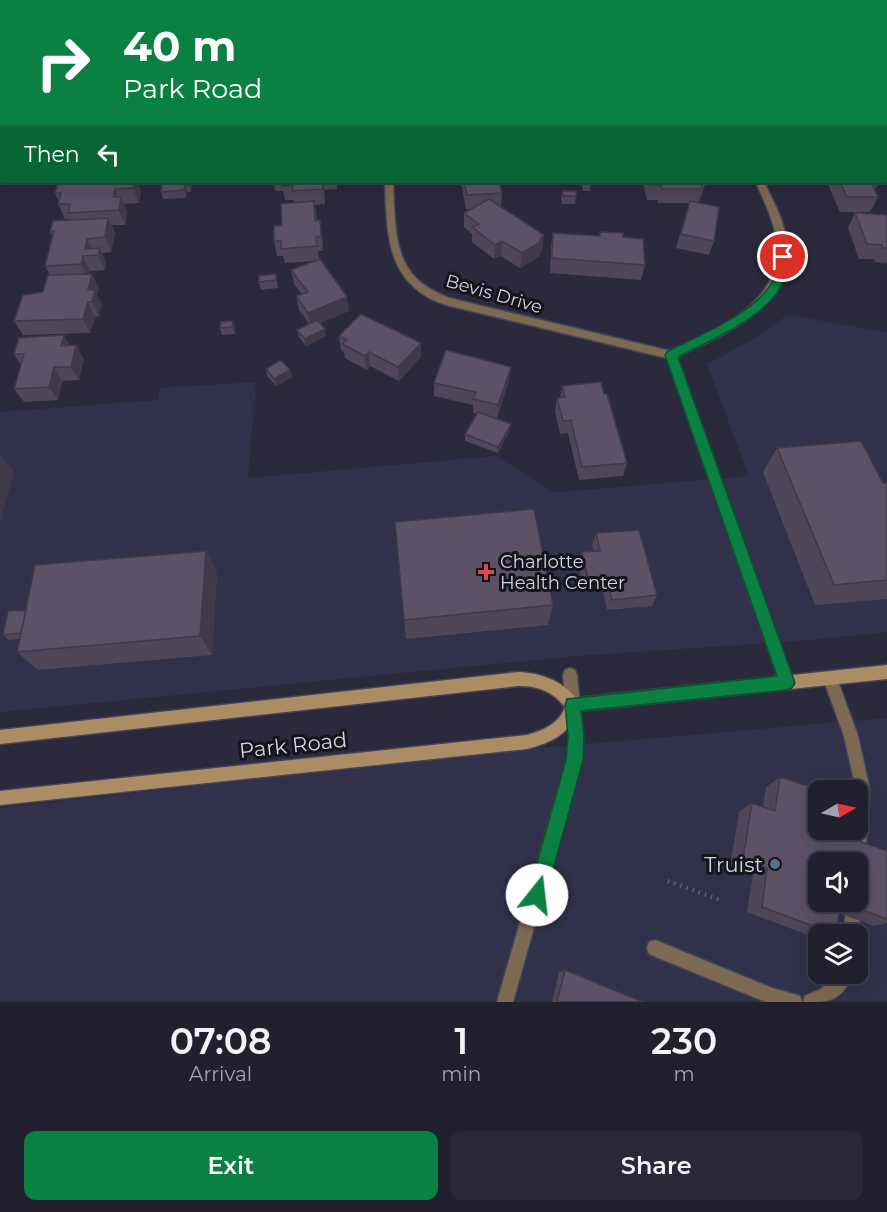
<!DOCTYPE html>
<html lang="en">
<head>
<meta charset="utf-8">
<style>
  :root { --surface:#20202e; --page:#282836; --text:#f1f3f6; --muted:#a2a3aa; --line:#3d3e4a; --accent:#0b8043 }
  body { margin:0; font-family:Montserrat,sans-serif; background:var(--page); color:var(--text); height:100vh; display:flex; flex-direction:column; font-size:22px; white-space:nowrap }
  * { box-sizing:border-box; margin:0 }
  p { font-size:20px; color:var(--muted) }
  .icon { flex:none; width:33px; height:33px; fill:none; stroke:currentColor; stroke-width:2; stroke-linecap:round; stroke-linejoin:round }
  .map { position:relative; height:1002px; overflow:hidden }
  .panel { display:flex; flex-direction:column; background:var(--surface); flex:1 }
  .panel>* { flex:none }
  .banner { position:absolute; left:0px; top:0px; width:888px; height:183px; box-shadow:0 6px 24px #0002,0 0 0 2px var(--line); background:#0b8043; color:#fff; overflow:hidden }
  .needle { width:39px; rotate:81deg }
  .tools { position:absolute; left:808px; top:780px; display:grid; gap:12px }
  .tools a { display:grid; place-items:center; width:60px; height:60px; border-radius:12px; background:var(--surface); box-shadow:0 6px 24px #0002,0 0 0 2px var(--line); font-size:30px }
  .pin { position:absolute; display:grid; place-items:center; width:51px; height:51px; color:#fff; margin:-26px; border:3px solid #fff; border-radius:50%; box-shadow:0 2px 6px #0007 }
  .me { position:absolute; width:66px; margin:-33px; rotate:16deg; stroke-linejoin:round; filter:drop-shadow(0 0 4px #0008) }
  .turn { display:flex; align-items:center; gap:21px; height:126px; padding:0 24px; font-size:27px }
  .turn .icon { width:78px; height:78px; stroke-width:2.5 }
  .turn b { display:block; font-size:42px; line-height:51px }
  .then { display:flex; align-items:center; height:57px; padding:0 24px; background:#0003; gap:12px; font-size:22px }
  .eta { display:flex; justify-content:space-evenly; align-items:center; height:102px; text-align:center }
  .eta b { font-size:36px; font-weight:600; line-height:42px }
  .primary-button { display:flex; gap:12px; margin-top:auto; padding:12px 24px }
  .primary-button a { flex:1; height:69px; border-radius:12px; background:var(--accent); color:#fff; font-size:24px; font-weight:600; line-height:69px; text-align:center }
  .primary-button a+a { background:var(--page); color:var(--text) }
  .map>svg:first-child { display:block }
  .built { fill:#32314b; fill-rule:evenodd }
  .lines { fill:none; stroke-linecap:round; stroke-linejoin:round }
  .lane-casing { stroke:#464557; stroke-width:3 }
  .street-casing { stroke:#464557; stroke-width:3 }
  .secondary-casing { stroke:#464557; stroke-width:3 }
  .path { stroke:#606071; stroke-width:4.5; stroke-dasharray:1.5 5; stroke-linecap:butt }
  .lane { fill:#7d6a52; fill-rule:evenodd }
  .street { fill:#7d6a52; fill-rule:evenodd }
  .secondary { fill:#ab8c65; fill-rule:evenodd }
  .wall { fill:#4f4657 }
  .shaded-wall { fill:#403947 }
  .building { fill:#5c5165; stroke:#403947; stroke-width:1.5 }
  .route { fill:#0b8043; stroke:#07532c; stroke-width:1.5 }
  .health-dot { fill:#e0444e; stroke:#14141c; stroke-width:2 }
  .service-dot { fill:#5c6f8a; stroke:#14141c; stroke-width:2 }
  .labels { text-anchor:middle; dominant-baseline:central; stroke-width:6; stroke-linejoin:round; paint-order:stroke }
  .street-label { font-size:18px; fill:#d2d3df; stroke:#14141c }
  .poi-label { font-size:18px; fill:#d2d3df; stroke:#14141c; text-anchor:start }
  .near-street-label { font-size:21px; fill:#d2d3df; stroke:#14141c }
  .near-poi-label { font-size:21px; fill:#d2d3df; stroke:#14141c; text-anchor:end }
</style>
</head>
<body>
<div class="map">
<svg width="887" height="1002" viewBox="0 0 887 1002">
  <rect width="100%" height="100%" fill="#2b2a3d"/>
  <path class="built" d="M787,315L887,332V632L810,640L577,656L0,712V412L158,400L160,388L256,382L248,478L497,456L548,490L549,493L749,476L707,364L761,335Z
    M887,718V1002H0V808L518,750ZM819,790H858V830H819ZM819,862H858V902H819ZM819,934H858V974H819Z"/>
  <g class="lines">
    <g class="lane-casing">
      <path id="lane" d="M830,671L835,673L858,736L870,790L865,855L862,860L858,862L852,860L849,855L852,830H858V790H856L844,736L823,678L825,673Z
        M852,910L858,912L860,918L858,937V934H843L846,912Z
        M655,940L772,988L800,996L802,1002H766L649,954L647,948L649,942Z
        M836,974H853C841,1002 830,1002 803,1002L805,996L821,989Z"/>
    </g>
    <g class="street-casing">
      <path id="street" d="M57,0H65V2H57Z
        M379,0H387V2H379Z
        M700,0L715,2H701Z
        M886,22H887V26H886Z
        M0,152H2L0,161Z
        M385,182H393C395,213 392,256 417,279C426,288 438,293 449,298L670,351C719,327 784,305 776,239C774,219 763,200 756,182H764C772,199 783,218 786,238C797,307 727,332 677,357L794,683L792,688L787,690L782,688L780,683L667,358L446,305C386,285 387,235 385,182Z
        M570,668L575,670L577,675L583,736L581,760L513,1002H497L567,760L569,736L563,675L565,670Z"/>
    </g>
    <g class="secondary-casing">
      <path id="secondary" d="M887,665V679L578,711C569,735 550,743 527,749L0,805V791L527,735C544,730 559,724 565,707C552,691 538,686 518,686L0,744V730L518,672C541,673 561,680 576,698Z"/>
    </g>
    <path class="path" d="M668,881L723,901"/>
    <use href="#lane" class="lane"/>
    <use href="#street" class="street"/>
    <use href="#secondary" class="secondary"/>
  </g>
  <path class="wall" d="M535,0H563L561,2H535Z
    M58,182H137L141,192L139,203L124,204L127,211L125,225H112L115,232L111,252L102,253L106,263L105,270L90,271L89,274H92L99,288L97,295L102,305L99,316L95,317L90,333L23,335L14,321L43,292L50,275L45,266L53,236L50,232L71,220V219H65L58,204L59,202L55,193Z
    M192,182L191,192H187L186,198L163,199L161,192Z
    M273,182H337V189L325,190V204L315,205L317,221L320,220L322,235L323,251H318L319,259L349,311L320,323L326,336L306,346L299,337L297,330L309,324L299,310L296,296L302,294L294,284L291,270L314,261L285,263L283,256H277L274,241L295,203L294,200H285L283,191H275Z
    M461,182H500L502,193L501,207L542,250L540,252V256L520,268L501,256L494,259L472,242V234L464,227V213L470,209H466Z
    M583,182H591L590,191H583L582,186Z
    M643,182H706L699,202L714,241L709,255L676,248L689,203H658L657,200H647Z
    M827,182H879L875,190L878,197L870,212H840Z
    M562,191L576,196L575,204H562L561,198Z
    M855,213L887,215V263L875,262L874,259H859L848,228Z
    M600,232L645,265L641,280L550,273L551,247L553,233L599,236Z
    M276,274L278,288L261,290L259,282Z
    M233,321L235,328V334L222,335L220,328Z
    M339,336L421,357L399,381L370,366L367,370L345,358L344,352L341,350Z
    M69,345L84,359L79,380L62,381L58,400L24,402L14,389L21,365L14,354Z
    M266,369L290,370L292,377L276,386L267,376Z
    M509,381L497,418L493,417L510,430L498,453L465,441V434L477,414L473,413V405L434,396V383Z
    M562,386L604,394L627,463L623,476L579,480L568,433L560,434L555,411L557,398H560Z
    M777,448L883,483H887V599L815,605L763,472Z
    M596,533L657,595L652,606L607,610L602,588L584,590L578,564L582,552L594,551L592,545Z
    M206,551L217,572L212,655L38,670L17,652L20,639L9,640L3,635L26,610Z
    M553,605L548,625L406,639L404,620Z
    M780,777L847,837L887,851V923L874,926L839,913L837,934H819V939L747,912L753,875L730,866L739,812L752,803L763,807L766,787Z
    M565,970L643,1002H552L559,972Z"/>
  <path class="shaded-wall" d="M550,0H563L561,2H550Z
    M134,182H137L141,192L139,203L133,188Z
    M189,182H192L191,192L189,185Z
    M323,182L325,192V204L323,189Z
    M185,185L187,192L186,198L184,190Z
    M115,189L120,203L121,197L127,211L125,225L113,197Z
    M108,218L115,232L111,252L105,237Z
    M320,220L322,235L323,251L321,236Z
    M544,235L542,250L540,252V256L520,268L522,253L540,240Z
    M87,239L94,253L85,249Z
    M502,241L501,256L494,259L495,245Z
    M100,248L106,263L105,270L98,255Z
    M83,256L90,271L88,279L81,264Z
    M92,274L99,288L97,295L102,305L99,316L92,302L88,290Z
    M347,297L349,311L311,327L308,313Z
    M88,302L95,317L90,333L83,319Z
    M233,321L235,328V334L232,327Z
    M325,329L326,336L306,346L305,339Z
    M64,335L71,349L61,346Z
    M421,343V357L399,381L398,367Z
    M76,345L84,359L79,380L71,367Z
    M369,352L370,366L367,370L365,356Z
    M54,367L62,381L58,400L49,387Z
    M511,367L509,381L497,418L498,405Z
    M290,370L292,377L276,386L274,379Z
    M511,424L510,430L498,453V447Z
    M0,454L14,472L0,523Z
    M206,551L217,572L212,655L200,636Z"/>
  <path class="building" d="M131,0H164V2H125L131,1Z
    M291,0H322V2H291Z
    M443,0H482L483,2H443Z
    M587,0H645L650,2H592Z
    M58,182H134L133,188L115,189L113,197H121L119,210L68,213L70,204H58L61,193H55Z
    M162,182H189V185H185L184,190L161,192Z
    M282,182H323V189L292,191L293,185L282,186Z
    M464,182H500L502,193L467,195Z
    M584,182H591V183H584Z
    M650,182H701L703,189H662L661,185H651Z
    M840,182H871L878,197H847Z
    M562,191H576V196H563Z
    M489,199L544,235L540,240L542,241L522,253L502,241L495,245L472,227L479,224L464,213Z
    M314,201L315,221L320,220L321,236L316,237L317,246L281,249V241H274V226H282L281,204Z
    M690,201L719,207L714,241L681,234Z
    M855,213L887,215V248H883L882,245L867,244Z
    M108,218L105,237L87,239L85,249L100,248L98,255L83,256L81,264L45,266L54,231L50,232L53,221Z
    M600,232L623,233V237L643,239L645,265L552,258L553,233L600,236Z
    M320,259L347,297L308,313L296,296L308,292L291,270Z
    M92,274L88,290H95L92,302H88L83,319L14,321L23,295L43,292L48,275Z
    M276,274V280L259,282V276Z
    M361,314L421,343L398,367L369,352L365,356L342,344L347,340L339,336Z
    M317,320L325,329L305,339L297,330Z
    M233,321L232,327L220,328L221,322Z
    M64,335L61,346L76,345L71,367H54L49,387L14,389L24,354H14L19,338Z
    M446,350L511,367L498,405L473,399L476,392L434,383Z
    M281,360L290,370L274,379L266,369Z
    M601,382L604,394H607L627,463L582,467L571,420L563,421L557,398L565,397L562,386Z
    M478,412L511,424L498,447L465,434Z
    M861,441L883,483H887V580L834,585L777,448Z
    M534,509L553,605L404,620L395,522Z
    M639,530L657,595L612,600L606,577L588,579L582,552L600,551L596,533Z
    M206,551L200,636L17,652L35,565Z
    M26,610L21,633L3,635L8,611Z
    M780,777L820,790L819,830H848L847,837L887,851V919L841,902H858V862H819V902H840L837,934H835L762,907L767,868L743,859L752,803L775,811Z
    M565,970L643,1002H557Z"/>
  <path class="route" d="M783,253L788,257C787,264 786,273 784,280C770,317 710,340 678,357L795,683L792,688L787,690L581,711L584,736L583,760L546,895L543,902L537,904L530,902L528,895L566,760L568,736L565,705L567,699L777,676L665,355L667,352C697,336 759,312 773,280C775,273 776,264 778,257Z"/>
  <path class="health-dot" d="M483 563h6v6h6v6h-6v6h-6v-6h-6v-6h6z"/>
  <circle class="service-dot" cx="775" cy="864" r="6"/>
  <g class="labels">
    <g class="street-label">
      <text transform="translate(494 294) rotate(16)">Bevis Drive</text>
    </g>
    <g class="poi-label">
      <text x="500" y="562">Charlotte<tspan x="500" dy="21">Health Center</tspan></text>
    </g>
    <g class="near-street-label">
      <text transform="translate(293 745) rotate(-6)">Park Road</text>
    </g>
    <g class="near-poi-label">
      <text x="763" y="864">Truist</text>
    </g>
  </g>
</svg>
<div class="tools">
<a><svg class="needle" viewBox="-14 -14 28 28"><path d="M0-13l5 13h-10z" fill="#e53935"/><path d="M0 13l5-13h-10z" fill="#a2a3aa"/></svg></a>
<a><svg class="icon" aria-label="sound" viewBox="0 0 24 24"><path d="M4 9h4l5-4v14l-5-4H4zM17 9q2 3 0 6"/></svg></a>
<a><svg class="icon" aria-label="layers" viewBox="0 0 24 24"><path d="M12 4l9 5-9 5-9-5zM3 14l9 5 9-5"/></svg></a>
</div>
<div class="pin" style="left:783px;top:257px;background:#d93025"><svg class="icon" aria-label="arrive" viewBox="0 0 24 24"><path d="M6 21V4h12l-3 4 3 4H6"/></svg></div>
<svg class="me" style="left:537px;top:895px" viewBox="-20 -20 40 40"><circle r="19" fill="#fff"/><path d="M0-13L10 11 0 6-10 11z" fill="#0b8043"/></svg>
<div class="banner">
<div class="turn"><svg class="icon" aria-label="right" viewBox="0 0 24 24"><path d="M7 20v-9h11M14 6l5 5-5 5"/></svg><div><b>40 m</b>Park Road</div></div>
<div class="then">Then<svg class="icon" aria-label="left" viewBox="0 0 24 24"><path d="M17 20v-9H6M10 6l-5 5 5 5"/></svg></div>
</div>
</div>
<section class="panel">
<div class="eta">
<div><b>07:08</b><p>Arrival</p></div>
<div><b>1</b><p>min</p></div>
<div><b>230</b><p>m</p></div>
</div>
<div class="primary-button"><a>Exit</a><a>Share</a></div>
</section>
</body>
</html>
